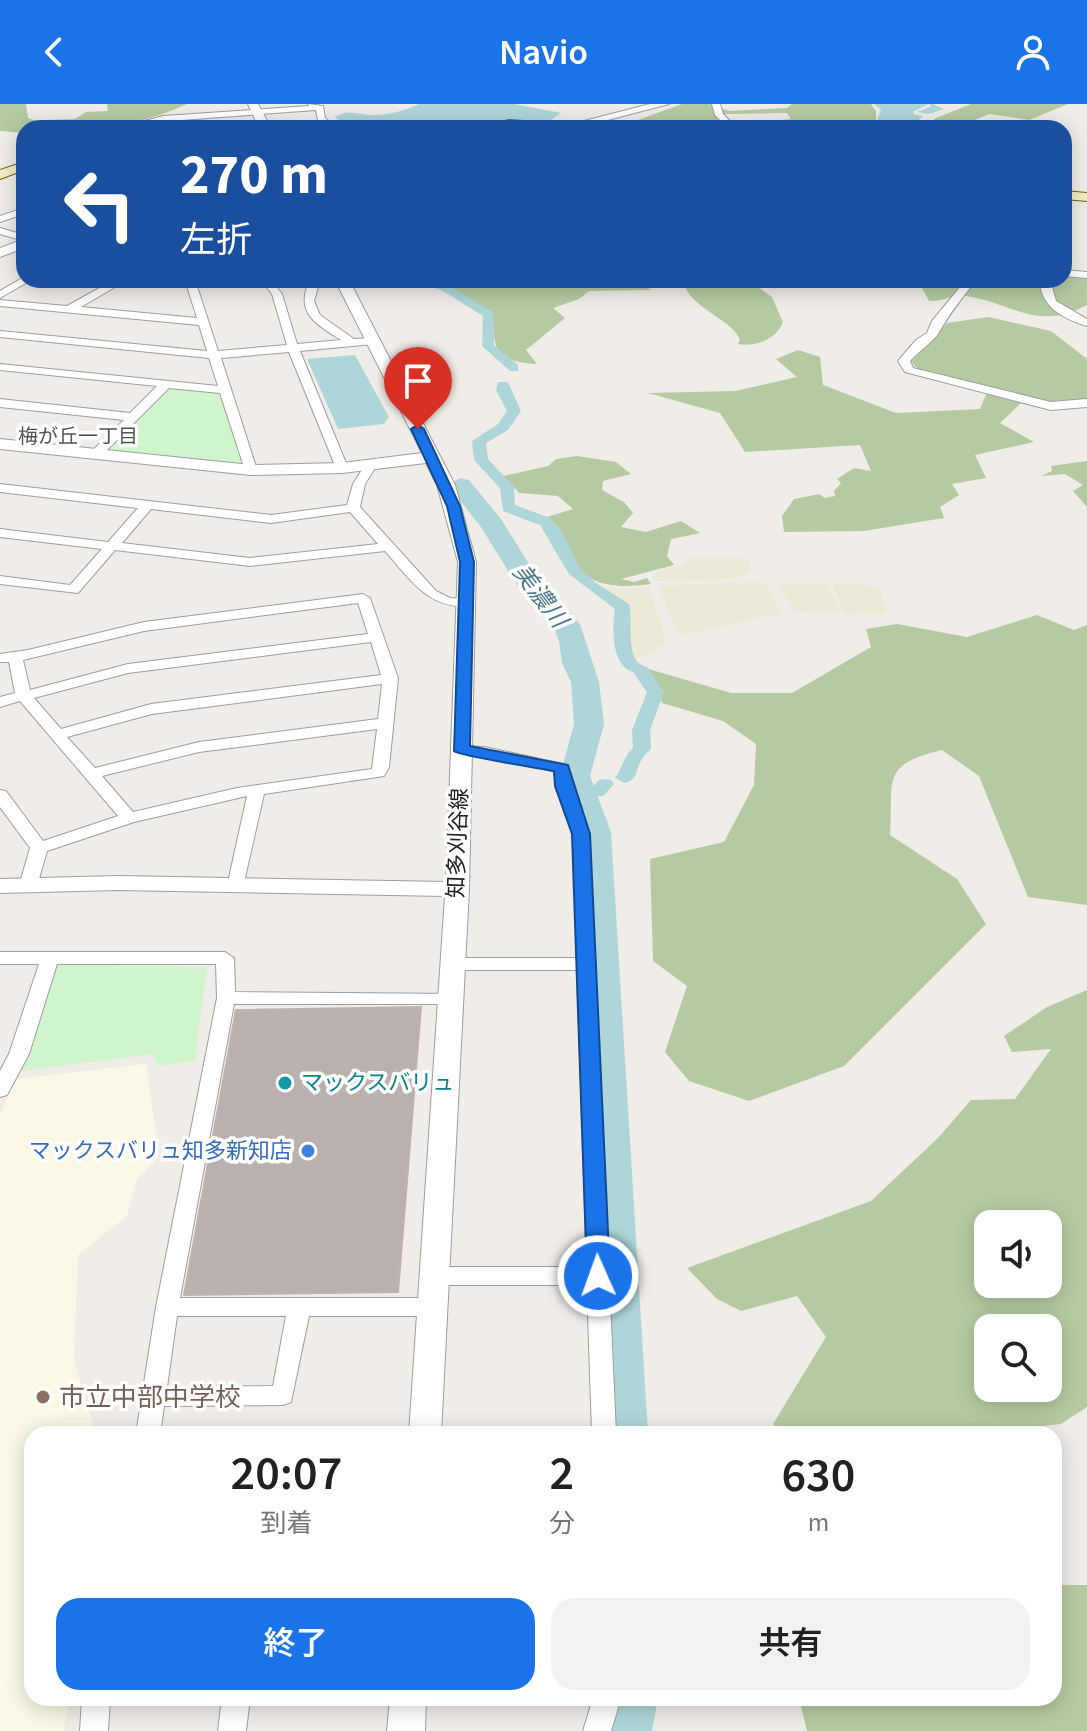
<!DOCTYPE html>
<html lang="ja">
<head>
<meta charset="utf-8">
<style>
  :root { --surface:#fff; --page:#f2f2f2; --text:#202124; --muted:#757577; --accent:#1a73e8 }
  body { margin:0; font-family:"Source Sans 3","Noto Sans JP",sans-serif; background:var(--page); color:var(--text); height:100vh; display:flex; flex-direction:column; font-size:30px; white-space:nowrap }
  * { box-sizing:border-box; margin:0 }
  p { font-size:26px; color:var(--muted) }
  .icon { flex:none; width:44px; height:44px; fill:none; stroke:currentColor; stroke-width:2; stroke-linecap:round; stroke-linejoin:round }
  .map { position:relative; flex:1; overflow:hidden }
  .side { position:absolute; left:24px; top:1322px; width:1038px; height:280px; display:flex; flex-direction:column; background:var(--surface); border-radius:24px; box-shadow:0 4px 20px #0003 }
  .side>* { flex:none }
  .hud { position:absolute; left:16px; top:16px; width:1056px; height:168px; border-radius:24px; box-shadow:0 4px 20px #0003; background:#1a4fa0; color:#fff; overflow:hidden }
  .buttons { position:absolute; left:974px; top:1106px; display:grid; gap:16px }
  .buttons a { display:grid; place-items:center; width:88px; height:88px; border-radius:16px; background:var(--surface); box-shadow:0 4px 20px #0003; font-size:40px }
  .pin { position:absolute; display:grid; place-items:center; width:68px; height:68px; color:#fff; margin:-82px -34px; border-radius:50% 50% 50% 0; rotate:-45deg; box-shadow:0 0 8px #0007 }
  .pin .icon { rotate:45deg }
  .me { position:absolute; width:88px; margin:-44px; rotate:358deg; stroke-linejoin:round; filter:drop-shadow(0 0 6px #0008) }
  .turn { display:flex; align-items:center; gap:28px; height:168px; padding:0 32px; font-size:36px }
  .turn .icon { width:104px; height:104px; stroke-width:2.5 }
  .turn b { display:block; font-size:56px; line-height:68px }
  .eta { display:flex; justify-content:space-evenly; align-items:center; height:136px; text-align:center }
  .eta b { font-size:48px; font-weight:600; line-height:56px }
  .cta { display:flex; gap:16px; margin-top:auto; padding:16px 32px }
  .cta a { flex:1; height:92px; border-radius:24px; background:var(--accent); color:#fff; font-size:32px; font-weight:600; line-height:92px; text-align:center }
  .cta a+a { background:var(--page); color:var(--text) }
  header { display:flex; justify-content:space-between; align-items:center; height:104px; padding:0 32px; background:var(--accent); color:#fff; font-size:36px; font-weight:600 }
  .map>svg:first-child { display:block }
  .education { fill:#fcf8e6 }
  .farmland { fill:#ecead6 }
  .forest { fill:#b5caa2; fill-rule:evenodd }
  .park { fill:#d0f4cc }
  .water { fill:#aed6d8 }
  .lines { fill:none; stroke-linecap:round; stroke-linejoin:round }
  .canal { fill:#aed6d8; fill-rule:evenodd }
  .river { fill:#aed6d8; fill-rule:evenodd }
  .building { fill:#b9b1ae; stroke:#c0b1ac; stroke-width:2 }
  .minor-casing { stroke:#9e9e9e; stroke-width:2 }
  .tertiary-casing { stroke:#9e9e9e; stroke-width:2 }
  .secondary-casing { stroke:#6d6612; stroke-width:2 }
  .minor { fill:#fff; fill-rule:evenodd }
  .tertiary { fill:#fff; fill-rule:evenodd }
  .secondary { fill:#f3ecc4; fill-rule:evenodd }
  .route { fill:#1a73e8; stroke:#114b97; stroke-width:2 }
  .culture-dot { fill:#0f9aa8; stroke:#fff; stroke-width:3 }
  .shop-dot { fill:#3f7fe0; stroke:#fff; stroke-width:3 }
  .education-dot { fill:#8d6e63; stroke:#fff; stroke-width:3 }
  .labels { text-anchor:middle; dominant-baseline:central; stroke-width:7; stroke-linejoin:round; paint-order:stroke }
  .far-neighbourhood-label { font-size:20px; fill:#545454; stroke:#fff }
  .street-label { font-size:22px; fill:#212121; stroke:#fff }
  .culture-label { font-size:22px; fill:#0d838f; stroke:#fff; text-anchor:start }
  .shop-label { font-size:22px; fill:#366cbe; stroke:#fff; text-anchor:end }
  .water-label { font-size:24px; font-style:italic; fill:#4d7a90; stroke:#fff }
  .near-education-label { font-size:26px; fill:#785e54; stroke:#fff; text-anchor:start }
</style>
</head>
<body>
<header><svg class="icon" aria-label="back" viewBox="0 0 24 24"><path d="M15 5l-7 7 7 7"/></svg>Navio<svg class="icon" aria-label="person" viewBox="0 0 24 24"><circle cx="12" cy="8" r="4"/><path d="M4 21q1-7 8-7t8 7"/></svg></header>
<div class="map">
<svg width="1087" height="1627" viewBox="0 0 1087 1627">
  <rect width="100%" height="100%" fill="#f0ece8"/>
  <path class="education" d="M146,960L159,1052L136,1077L127,1112L78,1151L74,1256L96,1330H32V1594H70L63,1627H0V1010L16,975Z"/>
  <path class="farmland" d="M689,454L750,455L749,469L730,475L656,477L651,473L660,466L685,461Z
    M758,478L765,479L782,509L678,532L659,482Z
    M777,479H827L840,509L795,508Z
    M832,479L874,482L881,487L886,509L845,510Z
    M649,484L667,539L634,557L626,520L627,501L601,485Z"/>
  <path class="forest" d="M0,0H26L28,14L41,19L43,16L75,15L86,8L108,7L107,0H187C127,27 88,24 24,24V29L0,27Z
    M682,0H709L729,7L787,4L792,0H871L876,7V21L776,24L771,17L791,15L787,9L726,10L711,20L713,24H631L635,17Z
    M971,0H1068L1029,16L989,10L966,20L973,24L935,23L934,15Z
    M1064,167L1087,172V201C1037,228 1013,199 966,192C952,190 942,198 929,197L922,184L907,176H1064Z
    M475,176H632L652,186L589,187L579,195L553,204L565,214L526,246L537,260C498,258 493,248 493,212L442,184Z
    M682,176H748L772,193L783,218C776,236 755,243 738,240L740,235C728,212 691,206 682,176Z
    M988,213L1051,227L1087,255V296L1020,300L1000,319L1034,338L975,351L986,374L952,380L959,391L940,403L944,414L864,427L784,428L782,412L794,395L819,390L825,394L835,392L834,387L841,379L837,375L854,364L871,367L860,341L745,348L720,309L648,289L735,287L797,273L776,255L798,246L820,253L823,281L896,309L980,305L988,286L922,269L911,258L947,219Z
    M577,352L616,358L631,370L603,377L602,386L624,398L633,409L621,423L646,428L681,417L700,429L671,435L667,452L674,461L621,475L634,478L647,474L651,480C615,485 582,483 565,445C558,431 560,423 547,413L573,405L558,392L519,389L503,372L548,362L556,355Z
    M1087,357V403L1073,387L1083,381L1065,370L1041,372L1052,367L1051,362Z
    M1037,511L1074,526L1087,521V801L1028,793L979,672L942,646C879,661 894,676 890,731L957,775L986,820L844,962L749,997L689,977L665,948L687,882L653,857L650,755L724,738L754,681L756,640L723,617L662,599L658,581L645,564L731,589H792L871,543L866,525L897,520L967,533Z
    M1087,886V1303L1061,1320L973,1330H779L773,1320L826,1233L797,1192L741,1207L717,1195L687,1164L871,1097L938,1034L971,996L1015,995L1051,945L1012,948L1004,932L1047,903ZM988,1120H1048V1180H988ZM988,1224H1048V1284H988Z
    M1054,1481H1087V1627H807L799,1594H1054Z"/>
  <path class="park" d="M166,280L226,286L251,366L97,349Z
    M45,860L207,863L195,957L158,962L153,950L18,967Z"/>
  <path class="water" d="M419,0H514L561,9L551,16L479,17L459,24H348L335,13C348,4 359,11 373,11C389,11 404,7 419,0Z
    M874,0H933L944,5L929,10L917,8L932,2L929,0L914,7L913,10L923,12L918,17L921,24H874L881,6Z
    M355,251L389,313L384,320L338,325L307,255Z"/>
  <g class="lines">
    <path class="canal" d="M431,176L451,183L493,208L494,241L518,261V267H510L482,242L483,212L443,187L417,177Z
      M498,278H508L521,307L508,326L486,339L488,355L514,383L515,401L550,414L561,426L580,464L596,479L629,500C634,517 623,558 647,563L664,588L650,626L651,645C648,648 644,651 642,655C635,665 639,676 624,679L615,674C623,663 623,653 633,644L632,626L647,588L633,568C611,562 612,523 615,505L569,470L540,421L503,407L500,384L474,356L472,337L498,320L507,307L496,286Z
      M605,675L611,676L614,680L603,692H591L588,688L599,676Z"/>
    <path class="river" d="M460,374L469,376L501,415L534,468L580,520L599,578L604,620L590,672L611,728L648,1330H602L579,728L560,672L574,620L571,578L562,559L559,537L553,522L515,478L481,423L448,381Z
      M606,1594H658L652,1627H600Z"/>
  </g>
  <path class="building" d="M421,903L398,1188L184,1191L236,906Z"/>
  <g class="lines">
    <g class="minor-casing">
      <path id="minor" d="M308,0L323,2L325,14L337,24H328L318,17L316,6L168,17L172,24H164L160,18L119,24L163,12L309,2Z
        M712,0H720L723,10L737,24H728L715,11Z
        M24,104V110L0,118V112Z
        M0,124L24,131V137L0,130Z
        M1064,166L1087,168V174L1064,172Z
        M24,173V176H31L0,194V187Z
        M114,176H127L81,203L197,214L185,176H195L218,247L287,241L272,190L261,176H271L282,190L297,240L341,236C316,220 294,209 310,176H320L314,197L320,211L354,235L373,234L379,237L373,240L300,247L348,364L346,367L336,364L289,248L221,254L257,366L251,370L245,366L220,289L169,284L101,352L97,353L91,349L93,346L124,316L0,303V295L130,309L157,282L0,266V260L218,282L209,254L0,233V227L207,247L199,221L0,202V196L67,202Z
        M966,176H976C962,194 949,210 938,230C936,234 916,250 910,257L913,264L1051,298L1087,295V303L1051,306L905,268L898,257L916,236L927,229L932,217Z
        M1040,176H1050L1056,197L1087,215V222C1064,215 1040,203 1040,176Z
        M371,357L377,361L365,380L360,403L436,487L450,494L473,495V501C431,509 410,475 385,447L250,462L115,446L78,489L0,480V472L70,481L102,445L0,433V425L108,438L138,404L0,388V380L271,411L347,401L353,380L367,358ZM151,405L271,419L350,408L378,440L250,454L122,439Z
        M363,490L370,494L398,574L389,663L384,672L264,690L242,787H230L227,783L247,692L134,718L47,747L37,782L34,786H22L19,782L30,744L0,703V686L6,687L43,737L118,712L20,597L0,603V593L15,589L9,558H0V550L28,546L144,518ZM358,499L368,530L128,560L30,586L23,556L144,527ZM371,538L381,571L151,600L61,625L34,594L128,569ZM382,580L378,615L199,638L95,664L67,633L152,610ZM377,625L372,665L237,684L133,708L102,672L199,648Z
        M462,642L485,643L568,661L589,730L616,1330H592L587,1181H436L428,1178L425,1172L428,1166L436,1163H587L577,866H452L443,860L452,854H577L573,730L556,682L554,667L485,653L456,650L454,647L456,644Z
        M0,848H225L234,854L235,888L458,890L460,894L458,898L451,900H234L180,1194H432L440,1197L443,1203L440,1209L432,1212H309L291,1298L283,1301L164,1302L160,1330H136L156,1203L217,894L216,860H57L29,950L7,991L0,993V967L9,950L39,860H0ZM177,1212H286L273,1282L167,1283Z
        M82,1594H110L108,1627H80Z
        M222,1594H250L246,1627H218Z
        M593,1594H621L611,1627H583Z"/>
    </g>
    <g class="tertiary-casing">
      <path id="tertiary" d="M248,0H258L271,24H259Z
        M650,0H669L577,24H557Z
        M24,135V144L0,153V144Z
        M335,176H349L455,381L476,458L469,785L441,1330H409L445,792L118,786L0,789V775L118,772L446,778L458,458L437,381L426,359L342,369L251,371L0,345V335L251,361L342,359L422,349Z
        M390,1594H426L425,1627H387Z"/>
    </g>
    <g class="secondary-casing">
      <path id="secondary" d="M509,16L566,20L572,24H474Z
        M24,58V66L0,75V66Z
        M1064,87L1087,89V97L1064,95Z"/>
    </g>
    <use href="#minor" class="minor"/>
    <use href="#tertiary" class="tertiary"/>
    <use href="#secondary" class="secondary"/>
  </g>
  <path class="route" d="M418,321L424,325L460,402L474,458L470,642L568,661L590,730L610,1172L606,1178H590L587,1172L572,730L555,682L554,667C538,664 460,652 454,647L460,458L447,402L411,325Z"/>
  <circle class="culture-dot" cx="285" cy="979" r="8"/>
  <circle class="shop-dot" cx="308" cy="1047" r="8"/>
  <circle class="education-dot" cx="43" cy="1293" r="8"/>
  <g class="labels">
    <g class="far-neighbourhood-label">
      <text x="78" y="333">梅が丘一丁目</text>
    </g>
    <g class="street-label">
      <text transform="translate(458 739) rotate(-88)">知多刈谷線</text>
    </g>
    <g class="culture-label">
      <text x="301" y="979">マックスバリュ</text>
    </g>
    <g class="shop-label">
      <text x="292" y="1047">マックスバリュ知多新知店</text>
    </g>
    <g class="water-label">
      <text transform="translate(540 492) rotate(53)">美濃川</text>
    </g>
    <g class="near-education-label">
      <text x="59" y="1293">市立中部中学校</text>
    </g>
  </g>
</svg>
<div class="buttons">
<a><svg class="icon" aria-label="sound" viewBox="0 0 24 24"><path d="M4 9h4l5-4v14l-5-4H4zM17 9q2 3 0 6"/></svg></a>
<a><svg class="icon" aria-label="search" viewBox="0 0 24 24"><circle cx="10" cy="10" r="6"/><path d="M15 15l6 6"/></svg></a>
</div>
<div class="pin" style="left:418px;top:325px;background:#d93025"><svg class="icon" aria-label="arrive" viewBox="0 0 24 24"><path d="M6 21V4h12l-3 4 3 4H6"/></svg></div>
<svg class="me" style="left:598px;top:1172px" viewBox="-20 -20 40 40"><circle r="17" fill="#1a73e8" stroke="#fff" stroke-width="3"/><path d="M0-11L8 9 0 5-8 9z" fill="#fff"/></svg>
<div class="hud">
<div class="turn"><svg class="icon" aria-label="left" viewBox="0 0 24 24"><path d="M17 20v-9H6M10 6l-5 5 5 5"/></svg><div><b>270 m</b>左折</div></div>
</div>
<section class="side">
<div class="eta">
<div><b>20:07</b><p>到着</p></div>
<div><b>2</b><p>分</p></div>
<div><b>630</b><p>m</p></div>
</div>
<div class="cta"><a>終了</a><a>共有</a></div>
</section>
</div>
</body>
</html>
